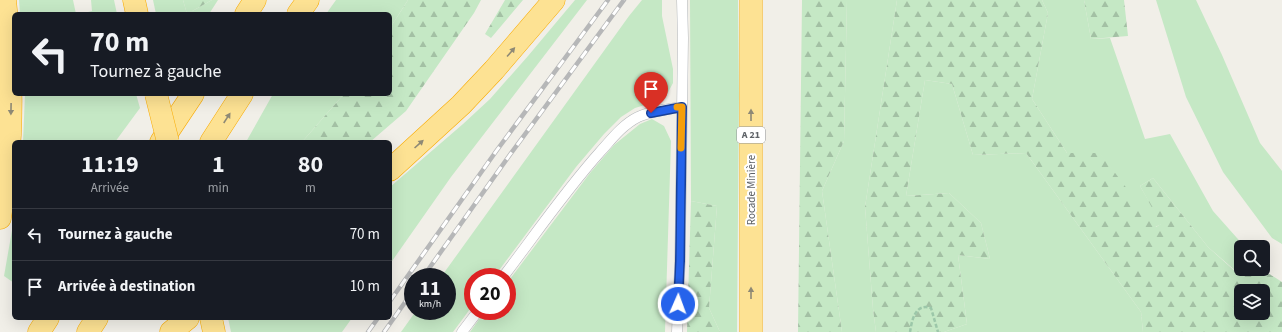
<!DOCTYPE html>
<html lang="fr">
<head>
<meta charset="utf-8">
<style>
  :root { --surface:#171b24; --page:#20242c; --text:#f1f3f6; --muted:#9ea1a6; --line:#363941 }
  body { margin:0; font-family:"Source Sans 3",sans-serif; background:var(--page); color:var(--text); height:100vh; display:flex; flex-direction:column; font-size:15px; white-space:nowrap }
  * { box-sizing:border-box; margin:0 }
  p { font-size:13px; color:var(--muted) }
  .icon { flex:none; width:22px; height:22px; fill:none; stroke:currentColor; stroke-width:2; stroke-linecap:round; stroke-linejoin:round }
  .map { position:relative; flex:1; overflow:hidden }
  .details { position:absolute; left:12px; top:140px; width:380px; height:180px; display:flex; flex-direction:column; background:var(--surface); border-radius:6px; box-shadow:0 4px 16px #0002 }
  .details>* { flex:none }
  .banner { position:absolute; left:12px; top:12px; width:380px; height:84px; border-radius:6px; box-shadow:0 4px 16px #0002; background:#171b24; color:var(--text); overflow:hidden }
  .controls { position:absolute; left:1234px; top:240px; display:grid; gap:8px }
  .controls a { display:grid; place-items:center; width:36px; height:36px; border-radius:6px; background:var(--surface); box-shadow:0 4px 16px #0002; font-size:20px }
  .speed { position:absolute; left:404px; top:268px; display:flex; gap:8px; font-size:20px; font-weight:700; text-align:center }
  .speed>* { display:grid; place-content:center; width:52px; height:52px; border-radius:50%; background:var(--surface); box-shadow:0 4px 16px #0002; line-height:1 }
  .speed small { font-size:10px; font-weight:400 }
  .speed .limit { border:6px solid #d22; background:#fff; color:#111 }
  .pin { position:absolute; display:grid; place-items:center; width:34px; height:34px; color:#fff; margin:-41px -17px; border-radius:50% 50% 50% 0; rotate:-45deg; box-shadow:0 0 4px #0007 }
  .pin .icon { rotate:45deg }
  .me { position:absolute; width:44px; margin:-22px; rotate:2deg; stroke-linejoin:round; filter:drop-shadow(0 0 3px #0008) }
  .turn { display:flex; align-items:center; gap:14px; height:84px; padding:0 12px; font-size:18px }
  .turn .icon { width:52px; height:52px; stroke-width:2.5 }
  .turn b { display:block; font-size:28px; line-height:34px }
  .eta { display:flex; justify-content:space-evenly; align-items:center; height:68px; text-align:center }
  .eta b { font-size:24px; font-weight:700; line-height:28px }
  ul { padding:0; list-style:none }
  li { display:flex; align-items:center; gap:12px; height:52px; padding:0 12px; border-top:1px solid var(--line) }
  li div { flex:1 }
  li b { display:block; font-size:15px }
  li em { font-style:normal }
  .map>svg:first-child { display:block }
  .green { fill:#c5e8c5 }
  .forest { fill:url(#forest-firs); fill-rule:evenodd }
  .lines { fill:none; stroke-linecap:round; stroke-linejoin:round }
  .service-casing { stroke:#b5b8bc; stroke-width:11 }
  .motorway-casing { stroke:#f9ab00; stroke-width:23 }
  .path { stroke:#9cc7a9; stroke-width:2.5; stroke-dasharray:4 2; stroke-linecap:butt }
  .service { stroke:#fff; stroke-width:10 }
  .motorway { stroke:#fde293; stroke-width:22 }
  .rail-casing { stroke:#b6b7b8; stroke-width:4.5 }
  .rail { stroke:#fff; stroke-width:3; stroke-dasharray:9; stroke-linecap:butt }
  .motorway-bridge-casing { stroke:#f9ab00; stroke-width:23; stroke-linecap:butt }
  .motorway-bridge { stroke:#fde293; stroke-width:22 }
  .oneway { fill:#8e8975 }
  .route-casing { stroke:#184099; stroke-width:10 }
  .route { stroke:#2563eb; stroke-width:7 }
  .slow { stroke:#f59e0b; stroke-width:7 }
  .labels { text-anchor:middle; dominant-baseline:central; stroke-width:4; stroke-linejoin:round; paint-order:stroke }
  .shield { fill:#fff; stroke:#8f9295; stroke-width:1 }
  .shield-label { font-size:10px; font-weight:bold; fill:#5f6368 }
  .street-label { font-size:11px; fill:#5f6368; stroke:#fff }
</style>
</head>
<body>
<div class="map">
<svg width="1282" height="332" viewBox="0 0 1282 332">
  <defs>
    <pattern id="forest-firs" width="22" height="20" patternUnits="userSpaceOnUse"><rect width="22" height="20" fill="#c5e8c5"/><path d="M5 1l3.5 6h-7zM16 11l3.5 6h-7z" fill="#a3c0a4"/></pattern>
  </defs>
  <rect width="100%" height="100%" fill="#f1efe8"/>
  <path class="green" d="M19,0H73L76,14H20Z
    M91,0H114L117,14H80L92,11Z
    M153,0H183L187,14H156Z
    M212,0H218L209,14H187Z
    M336,0H408L390,28V14H326Z
    M575,0H587L451,177L390,264V187L463,124L490,99L528,56Z
    M642,0H662V16L673,69V83L666,96L655,103L645,105L635,108L621,117L604,134L576,167L494,277H473V305L453,332H401L416,311H447V277H441L629,16Z
    M690,0H738L739,95L737,332H720L709,308L717,206L691,201Z
    M847,0H897L865,207L873,309L876,332H842L822,191L844,141Z
    M1042,0H1084L1091,39L1110,38L1145,139L1170,134L1213,211L1245,247H1241V269H1245L1238,273L1208,247L1153,178L1140,186L1162,224L1155,227L1100,154L1067,153L1032,99L1048,13Z
    M1156,0H1196L1222,55L1260,143L1282,171V244L1272,238L1223,172L1186,97Z
    M925,80L952,84L973,155L1026,153L1141,312L1143,332H944L967,324L958,255L990,259L981,223L949,193L906,196Z
    M25,94H136L140,108L115,142H23Z
    M273,94H344L302,142H246Z
    M652,119L664,126L671,141L665,332H470L485,311H507V283L590,173L614,145L640,124Z
    M14,219V283L4,276Z
    M228,318H352L342,332H231Z"/>
  <path class="forest" d="M183,0H212L187,14Z
    M408,0H481L474,13L406,111L370,142H302L344,94H390V28Z
    M505,0H523L491,38L485,34Z
    M802,0H847L844,141L822,191L842,332H798Z
    M897,0H1042L1048,13L1032,99L1067,153H1100L1156,227L1161,224L1140,186L1153,178L1208,247L1237,273C1255,264 1267,272 1282,282V332H1143L1141,312L1026,153L973,155L952,84L925,80L906,196L949,193L981,223L990,259L958,255L967,324L944,332H876L873,309L865,207ZM1241,291H1263V313H1241Z
    M1084,0H1124L1128,36L1091,39Z
    M691,201L717,206L709,308L720,332H687Z"/>
  <g class="lines">
    <g class="service-casing">
      <path id="service" d="M503,277C535,235 565,191 600,152C611,140 622,125 638,117C651,111 667,109 682,107
        M462,332L478,311
        M677,332L680,261L683,38L682,0"/>
    </g>
    <g class="motorway-casing">
      <path id="motorway" d="M134,0L137,14
        M751,0V332
        M246,14L255,0
        M298,14L308,0
        M161,142L193,94
        M211,142L242,94
        M390,170L461,105L494,70L554,0
        M0,218C4,191 8,163 10,135C12,90 10,45 5,0
        M211,318L214,332
        M39,332L48,318
        M88,332L97,318
        M171,332L188,318"/>
    </g>
    <path class="path" d="M910,332C912,320 915,303 931,308L938,332"/>
    <use href="#service" class="service"/>
    <use href="#motorway" class="motorway"/>
    <g class="rail-casing">
      <path id="rail" d="M423,277L509,156L624,0
        M390,301L497,150L608,0
        M368,332L378,318
        M384,332L413,291"/>
    </g>
    <use href="#rail" class="rail"/>
    <g class="motorway-bridge-casing">
      <path id="motorway-bridge" d="M156,94L168,142"/>
    </g>
    <use href="#motorway-bridge" class="motorway-bridge"/>
  </g>
  <defs><path id="oneway-solid" d="M-6-.8H1V-3.2L6.5 0L1 3.2V.8H-6Z"/></defs>
  <g class="oneway">
    <use href="#oneway-solid" transform="translate(511 52) rotate(-49)"/>
    <use href="#oneway-solid" transform="translate(11 109) rotate(91)"/>
    <use href="#oneway-solid" transform="translate(751 115) rotate(-90)"/>
    <use href="#oneway-solid" transform="translate(227 118) rotate(-57)"/>
    <use href="#oneway-solid" transform="translate(419 144) rotate(-42)"/>
    <use href="#oneway-solid" transform="translate(751 293) rotate(-90)"/>
  </g>
  <g class="lines">
    <g class="route-casing">
      <path id="route" d="M651,113L682,107L680,261L678,304"/>
    </g>
    <use href="#route" class="route"/>
    <path class="slow" d="M677,107H682L681,148"/>
  </g>
  <g class="labels">
    <rect class="shield" x="737" y="127" width="28" height="16" rx="3"/>
    <g class="shield-label">
      <text x="751" y="135">A 21</text>
    </g>
    <g class="street-label">
      <text transform="translate(751 190) rotate(-90)">Rocade Minière</text>
    </g>
  </g>
</svg>
<div class="controls">
<a><svg class="icon" aria-label="search" viewBox="0 0 24 24"><circle cx="10" cy="10" r="6"/><path d="M15 15l6 6"/></svg></a>
<a><svg class="icon" aria-label="layers" viewBox="0 0 24 24"><path d="M12 4l9 5-9 5-9-5zM3 14l9 5 9-5"/></svg></a>
</div>
<div class="speed"><div>11<small>km/h</small></div><div class="limit">20</div></div>
<div class="pin" style="left:651px;top:113px;background:#d93025"><svg class="icon" aria-label="arrive" viewBox="0 0 24 24"><path d="M6 21V4h12l-3 4 3 4H6"/></svg></div>
<svg class="me" style="left:678px;top:304px" viewBox="-20 -20 40 40"><circle r="17" fill="#2563eb" stroke="#fff" stroke-width="3"/><path d="M0-11L8 9 0 5-8 9z" fill="#fff"/></svg>
<div class="banner">
<div class="turn"><svg class="icon" aria-label="left" viewBox="0 0 24 24"><path d="M17 20v-9H6M10 6l-5 5 5 5"/></svg><div><b>70 m</b>Tournez à gauche</div></div>
</div>
<section class="details">
<div class="eta">
<div><b>11:19</b><p>Arrivée</p></div>
<div><b>1</b><p>min</p></div>
<div><b>80</b><p>m</p></div>
</div>
<ul>
<li><svg class="icon" aria-label="left" viewBox="0 0 24 24"><path d="M17 20v-9H6M10 6l-5 5 5 5"/></svg><div><b>Tournez à gauche</b></div><em>70 m</em></li>
<li><svg class="icon" aria-label="arrive" viewBox="0 0 24 24"><path d="M6 21V4h12l-3 4 3 4H6"/></svg><div><b>Arrivée à destination</b></div><em>10 m</em></li>
</ul>
</section>
</div>
</body>
</html>
